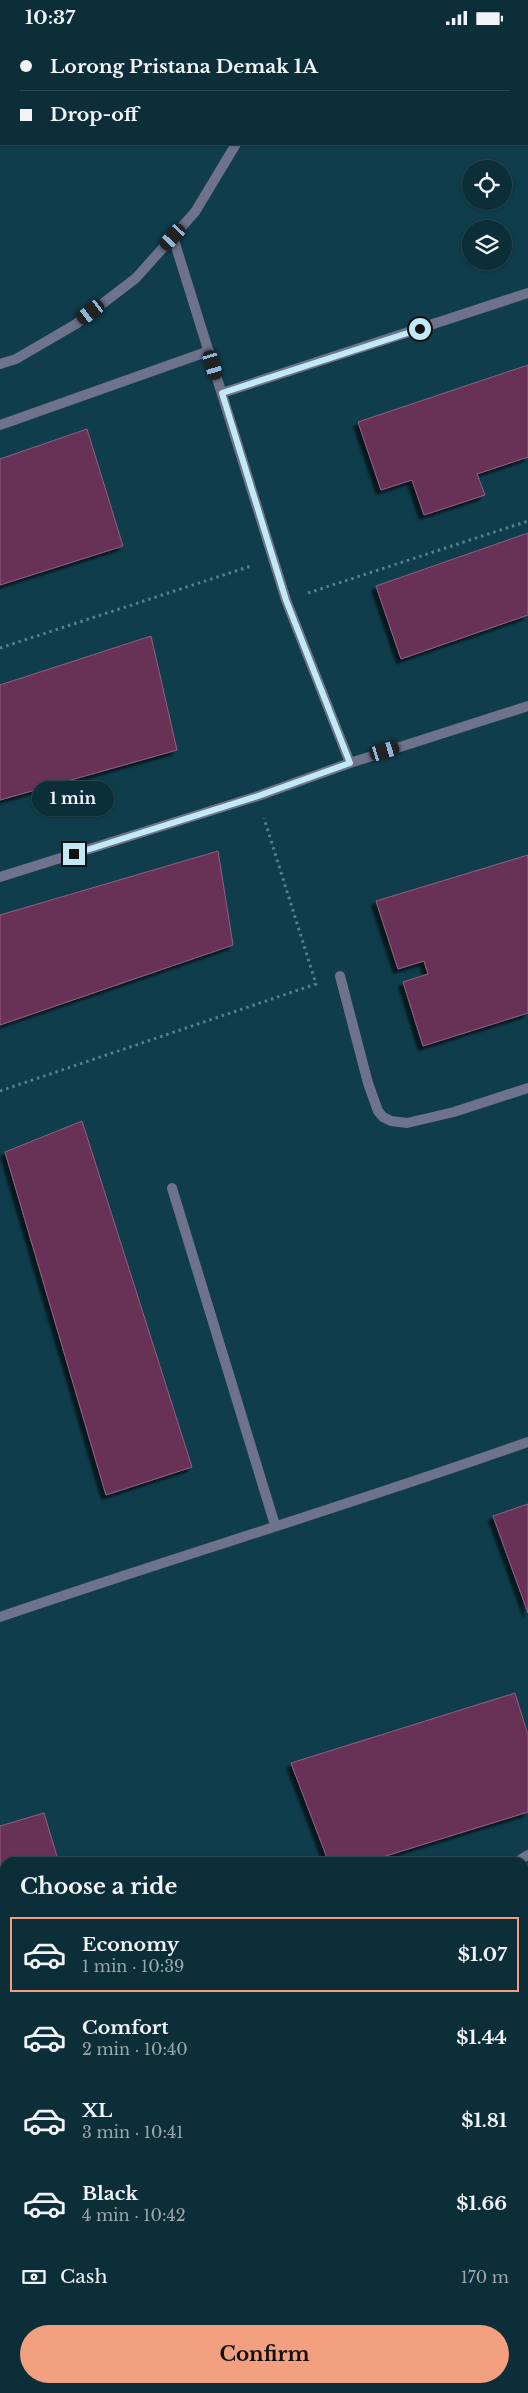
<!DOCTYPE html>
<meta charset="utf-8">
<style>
:root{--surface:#0b2e38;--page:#193a43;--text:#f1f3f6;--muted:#9aa8ae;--line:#2b4a53;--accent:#f3a081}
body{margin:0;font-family:"Libre Baskerville",serif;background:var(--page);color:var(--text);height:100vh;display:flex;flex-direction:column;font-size:19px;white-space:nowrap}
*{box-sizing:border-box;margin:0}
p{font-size:16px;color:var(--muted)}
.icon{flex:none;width:28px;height:28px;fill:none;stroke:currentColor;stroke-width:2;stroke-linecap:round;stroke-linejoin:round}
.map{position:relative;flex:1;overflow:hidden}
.sheet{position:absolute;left:0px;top:1822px;width:529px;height:536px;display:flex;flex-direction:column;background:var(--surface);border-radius:15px 15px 0 0;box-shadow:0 1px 4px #0004,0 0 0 1px var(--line)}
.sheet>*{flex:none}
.guide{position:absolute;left:0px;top:0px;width:529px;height:110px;box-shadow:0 1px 4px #0004,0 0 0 1px var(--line);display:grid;align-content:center;height:110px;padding:0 20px;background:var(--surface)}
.controls{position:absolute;left:462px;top:125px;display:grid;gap:10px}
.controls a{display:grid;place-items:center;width:50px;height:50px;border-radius:50%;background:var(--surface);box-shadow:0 1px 4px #0004,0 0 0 1px var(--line);font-size:25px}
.end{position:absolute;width:22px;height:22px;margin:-11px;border:6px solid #c1e9f6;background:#111;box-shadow:0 0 0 2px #111}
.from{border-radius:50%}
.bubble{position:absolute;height:35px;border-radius:18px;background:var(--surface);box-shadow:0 1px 4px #0004,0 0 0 1px var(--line);font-size:16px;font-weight:700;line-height:35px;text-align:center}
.car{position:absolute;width:15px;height:30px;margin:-15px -8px;border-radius:6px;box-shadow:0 0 4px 1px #0007;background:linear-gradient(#222 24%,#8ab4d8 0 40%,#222 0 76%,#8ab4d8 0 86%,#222 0)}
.guide b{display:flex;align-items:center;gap:18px;height:48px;font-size:19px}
.guide b+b{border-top:1px solid var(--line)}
.guide i{width:12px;height:12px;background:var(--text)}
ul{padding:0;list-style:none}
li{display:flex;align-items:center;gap:15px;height:75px;margin:0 10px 8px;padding:0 10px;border:2px solid transparent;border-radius:0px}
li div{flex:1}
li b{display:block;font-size:19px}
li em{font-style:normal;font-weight:700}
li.selected{border-color:var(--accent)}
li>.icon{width:45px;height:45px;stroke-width:1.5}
h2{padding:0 20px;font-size:22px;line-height:60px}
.pay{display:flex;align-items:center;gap:12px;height:55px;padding:0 20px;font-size:19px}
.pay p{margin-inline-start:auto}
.action{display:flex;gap:10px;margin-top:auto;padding:10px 20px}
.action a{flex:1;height:58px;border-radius:30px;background:var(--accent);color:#111;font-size:20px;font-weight:700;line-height:58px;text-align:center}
.status{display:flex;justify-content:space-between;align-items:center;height:35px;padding:0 25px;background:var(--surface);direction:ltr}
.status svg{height:14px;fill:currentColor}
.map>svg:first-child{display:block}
.building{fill:#673256;stroke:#965d82;filter:url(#shadow)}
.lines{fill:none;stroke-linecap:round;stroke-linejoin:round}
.path{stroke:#56818f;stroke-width:3;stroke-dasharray:2.5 4;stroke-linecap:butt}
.minor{stroke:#6f728c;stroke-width:10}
.tertiary{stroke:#6f728c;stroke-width:10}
.route{stroke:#c1e9f6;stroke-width:6}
</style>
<div class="status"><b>10:37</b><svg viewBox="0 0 49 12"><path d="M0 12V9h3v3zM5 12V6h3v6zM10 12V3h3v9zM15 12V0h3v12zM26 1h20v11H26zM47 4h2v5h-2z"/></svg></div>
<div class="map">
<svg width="528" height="2358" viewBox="0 0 528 2358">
<defs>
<filter id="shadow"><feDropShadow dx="-4.5" dy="4.5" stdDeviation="1" flood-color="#0009"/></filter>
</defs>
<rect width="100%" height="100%" fill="#0f3d4b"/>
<!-- building -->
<path class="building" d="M528,330v92l-51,17 8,21 -61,20 -12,-35 -31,10 -23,-68z
M87,394l36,117 -123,39v-126z
M528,498v82l-127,44 -25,-73z
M151,601l26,114 -177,50v-115z
M218,816l15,94 -233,80v-110z
M528,820v158l-105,33 -20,-64 25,-8 -4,-13 -26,8 -22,-68z
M82,1086l110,346 -86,28 -101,-343z
M528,1469v109l-35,-97z
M515,1658l13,42v77l-165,51h-34l-38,-100z
M44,1778l15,50h-54v84l-5,2v-123z
M528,1875v107l-4,-12v-94z
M5,1966v124l-5,1v-123z
M528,2115v187l-4,7v-187z
M5,2131v124l-5,1v-124z
M387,2354h111l-3,4h-110z"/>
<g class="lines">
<!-- path -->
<path class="path" d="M308,558l220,-72
M0,613l251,-82
M0,1056l316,-107 -52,-166
M0,2118l5,-2"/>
<!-- minor -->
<path class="minor" d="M173,202l113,363 64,163
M222,358l306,-100
M0,390l209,-74
M0,842l258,-81 92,-33 178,-57
M340,941l28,107 10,28 5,6 8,4 16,2 47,-11 74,-24
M172,1153l103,337
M0,1582c175,-60 353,-113 528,-175
M515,1828l13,-8
M0,1942l5,-1
M0,2285l5,-1
M331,2354l9,4"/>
<!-- tertiary -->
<path class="tertiary" d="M279,1l1,-1
M0,329l16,-5 60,-35 60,-46 59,-66 41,-68"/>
</g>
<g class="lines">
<!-- route -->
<path class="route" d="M74,819l184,-58 92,-33 -64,-163 -64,-207 198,-64"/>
</g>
</svg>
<div class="controls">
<a><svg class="icon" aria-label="locate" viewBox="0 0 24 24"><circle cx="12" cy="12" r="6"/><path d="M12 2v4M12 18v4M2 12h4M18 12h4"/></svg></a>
<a><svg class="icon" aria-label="layers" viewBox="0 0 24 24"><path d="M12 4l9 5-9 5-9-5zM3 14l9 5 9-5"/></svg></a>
</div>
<i class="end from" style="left:420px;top:294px"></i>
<i class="end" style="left:74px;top:819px"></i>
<div class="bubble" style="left:32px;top:746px;width:82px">1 min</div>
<i class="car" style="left:173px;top:202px;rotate:222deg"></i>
<i class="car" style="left:91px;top:277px;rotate:232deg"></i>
<i class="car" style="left:213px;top:330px;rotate:163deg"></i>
<i class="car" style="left:385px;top:716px;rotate:73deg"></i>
<div class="guide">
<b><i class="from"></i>Lorong Pristana Demak 1A</b>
<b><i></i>Drop-off</b>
</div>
<section class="sheet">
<h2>Choose a ride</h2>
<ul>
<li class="selected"><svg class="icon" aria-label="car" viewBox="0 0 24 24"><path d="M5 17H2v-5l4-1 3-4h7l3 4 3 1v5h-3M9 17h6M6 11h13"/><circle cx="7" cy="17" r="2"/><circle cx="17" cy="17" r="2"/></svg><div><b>Economy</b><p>1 min · 10:39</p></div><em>$1.07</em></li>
<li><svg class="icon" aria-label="car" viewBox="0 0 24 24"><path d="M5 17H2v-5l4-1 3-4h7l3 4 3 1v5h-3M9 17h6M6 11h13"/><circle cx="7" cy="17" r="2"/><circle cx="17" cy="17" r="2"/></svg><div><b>Comfort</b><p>2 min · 10:40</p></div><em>$1.44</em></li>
<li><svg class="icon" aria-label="car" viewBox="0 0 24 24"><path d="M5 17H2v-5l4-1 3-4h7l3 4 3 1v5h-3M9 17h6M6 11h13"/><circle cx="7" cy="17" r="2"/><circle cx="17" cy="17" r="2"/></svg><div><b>XL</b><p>3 min · 10:41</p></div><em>$1.81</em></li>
<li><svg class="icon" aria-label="car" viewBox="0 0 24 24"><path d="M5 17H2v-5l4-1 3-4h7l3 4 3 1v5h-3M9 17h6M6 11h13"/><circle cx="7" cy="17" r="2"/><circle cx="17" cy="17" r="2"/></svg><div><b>Black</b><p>4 min · 10:42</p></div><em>$1.66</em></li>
</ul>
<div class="pay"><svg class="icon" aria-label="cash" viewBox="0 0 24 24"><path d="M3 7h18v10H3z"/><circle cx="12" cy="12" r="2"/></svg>Cash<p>170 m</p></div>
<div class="action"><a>Confirm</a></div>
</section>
</div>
